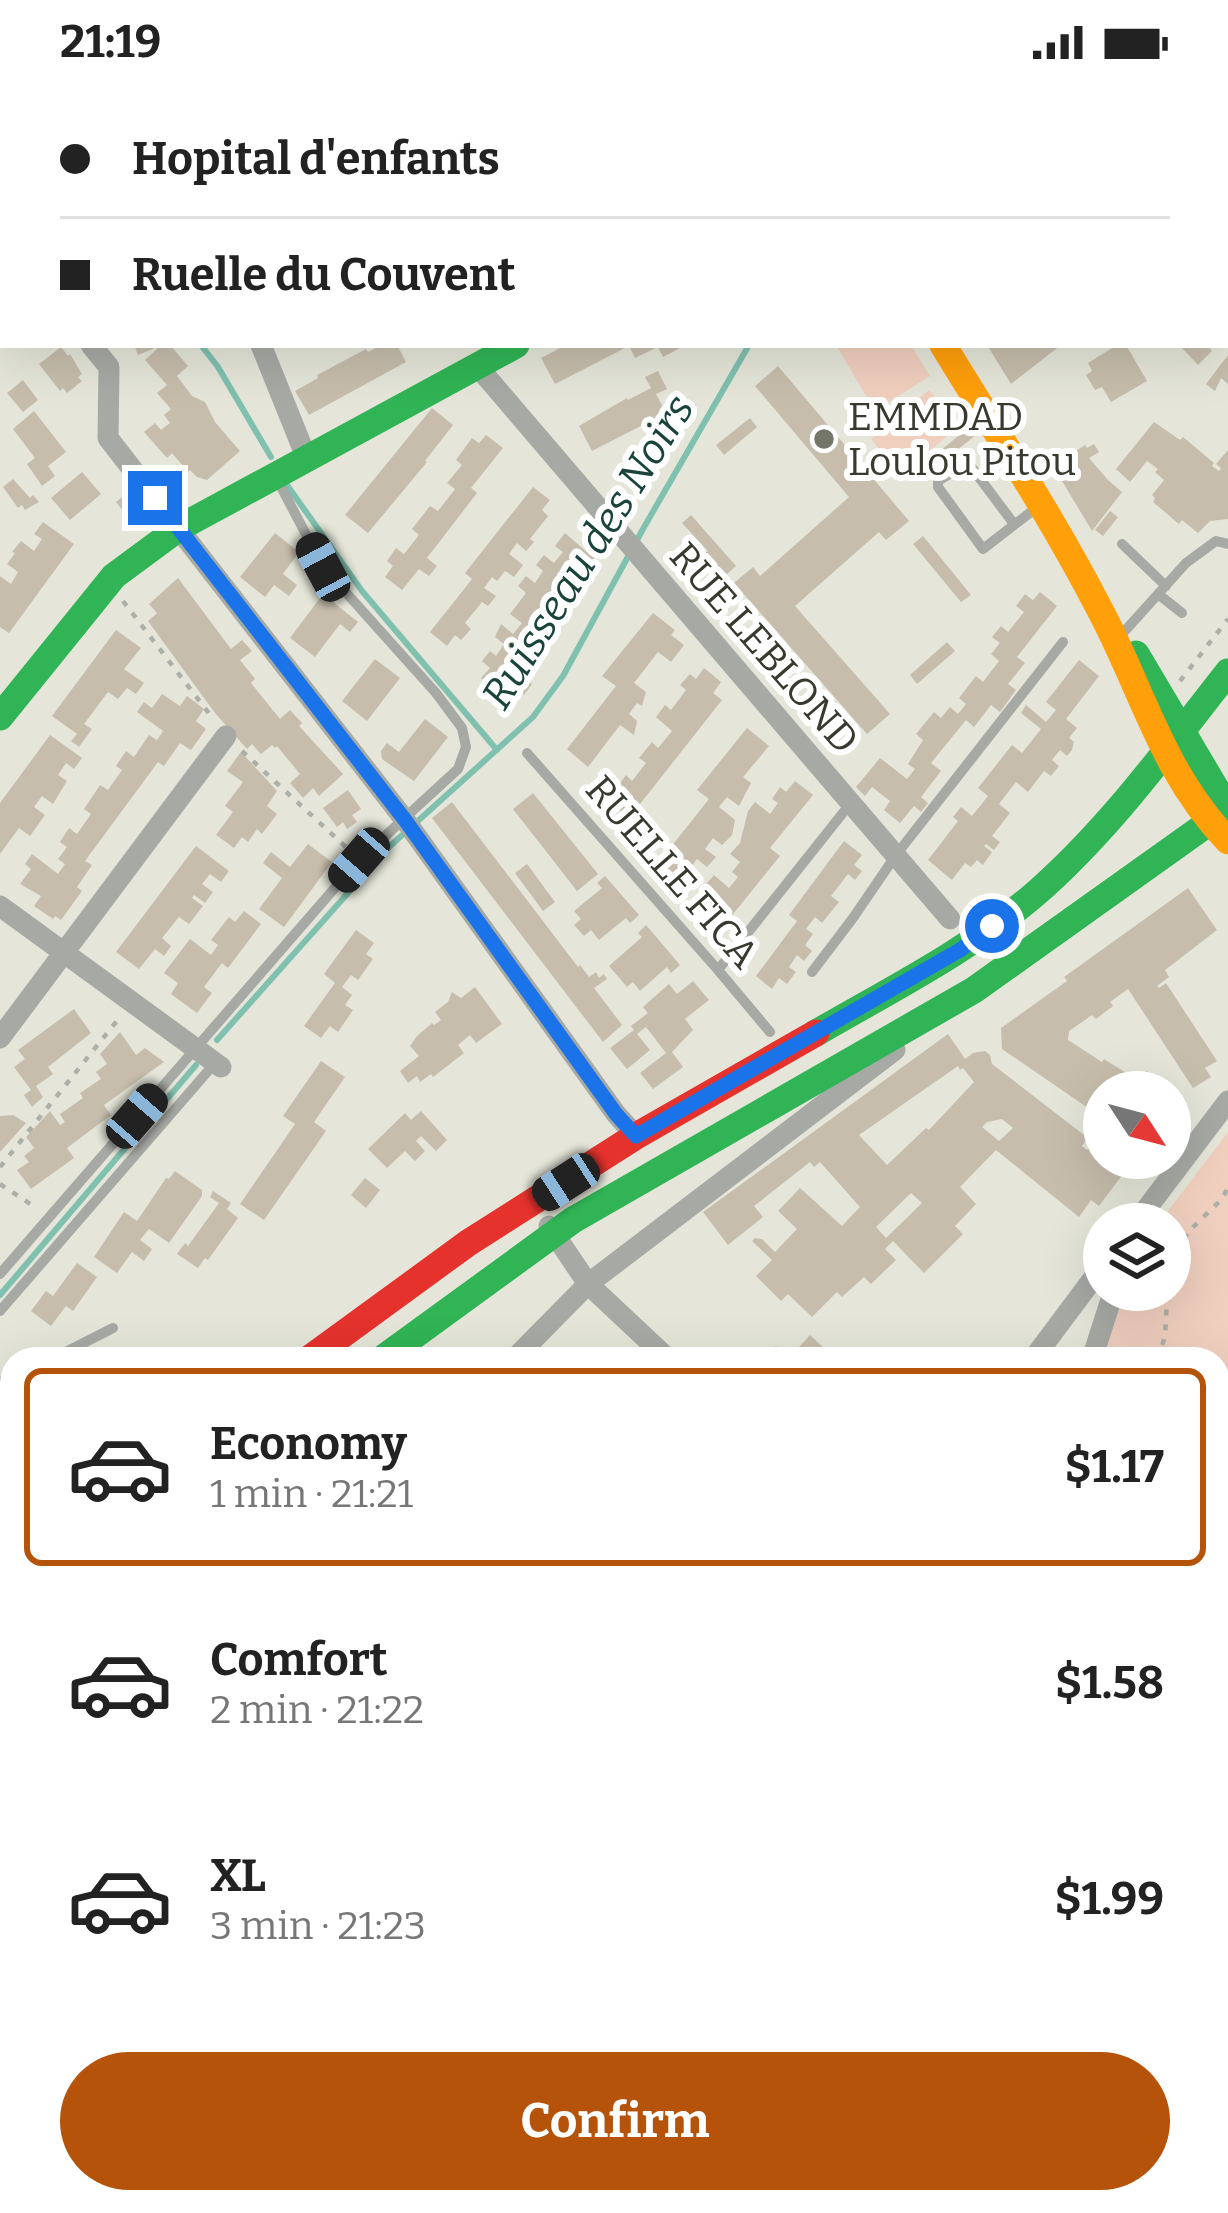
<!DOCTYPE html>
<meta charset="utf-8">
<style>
:root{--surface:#fff;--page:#f6f6f6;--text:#222;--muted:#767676;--line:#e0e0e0;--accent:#b45309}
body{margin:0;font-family:Bitter,serif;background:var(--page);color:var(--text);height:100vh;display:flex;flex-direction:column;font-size:45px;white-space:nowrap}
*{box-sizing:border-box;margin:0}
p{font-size:39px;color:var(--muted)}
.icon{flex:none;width:66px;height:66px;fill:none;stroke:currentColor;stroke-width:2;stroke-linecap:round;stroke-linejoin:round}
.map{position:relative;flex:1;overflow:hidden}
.drawer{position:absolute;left:0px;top:1263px;width:1230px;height:867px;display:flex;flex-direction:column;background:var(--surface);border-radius:36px 36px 0 0;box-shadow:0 12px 48px #0002}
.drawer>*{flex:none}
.hud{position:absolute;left:0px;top:0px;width:1230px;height:264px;box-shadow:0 12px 48px #0002;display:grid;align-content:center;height:264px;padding:0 60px;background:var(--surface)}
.needle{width:78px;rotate:126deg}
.buttons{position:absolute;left:1083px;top:987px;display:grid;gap:24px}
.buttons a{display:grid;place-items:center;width:108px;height:108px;border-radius:50%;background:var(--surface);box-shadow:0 12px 48px #0002;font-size:60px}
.end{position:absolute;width:54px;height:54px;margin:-27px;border:15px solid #1a73e8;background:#fff;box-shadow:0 0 0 6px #fff}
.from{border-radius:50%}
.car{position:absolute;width:36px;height:72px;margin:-36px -18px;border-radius:15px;box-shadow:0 0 9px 3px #0007;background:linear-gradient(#222 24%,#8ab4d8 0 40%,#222 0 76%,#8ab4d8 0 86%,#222 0)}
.hud b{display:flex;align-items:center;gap:42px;height:114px;font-size:45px}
.hud b+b{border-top:3px solid var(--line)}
.hud i{width:30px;height:30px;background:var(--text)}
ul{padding:21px 0 0;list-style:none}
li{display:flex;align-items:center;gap:36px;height:198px;margin:0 24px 18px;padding:0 36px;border:6px solid transparent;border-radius:18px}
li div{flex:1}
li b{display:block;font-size:45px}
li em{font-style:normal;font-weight:700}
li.selected{border-color:var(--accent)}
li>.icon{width:108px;height:108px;stroke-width:1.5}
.cta{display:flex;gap:24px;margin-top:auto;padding:24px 60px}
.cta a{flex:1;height:138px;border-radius:72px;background:var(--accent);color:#fff;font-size:48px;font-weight:700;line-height:138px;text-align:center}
.status{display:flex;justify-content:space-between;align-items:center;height:84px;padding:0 60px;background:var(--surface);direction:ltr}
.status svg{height:33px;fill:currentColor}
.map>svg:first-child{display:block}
.green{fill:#f0cfbe}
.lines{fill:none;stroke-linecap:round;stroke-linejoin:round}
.stream{stroke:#80c0af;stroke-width:6}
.building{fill:#c6bdac;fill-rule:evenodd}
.path{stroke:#adafa9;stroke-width:4.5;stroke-dasharray:6 9;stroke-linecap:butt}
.lane{stroke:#a7a9a5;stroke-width:10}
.street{stroke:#a7a9a5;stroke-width:21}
.fast{stroke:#30b455;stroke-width:27}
.slow{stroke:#ff9f0a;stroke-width:27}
.jam{stroke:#e5322d;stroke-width:27}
.route{stroke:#1a73e8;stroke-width:15}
.poi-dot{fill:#75766a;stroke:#fff;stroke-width:4.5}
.labels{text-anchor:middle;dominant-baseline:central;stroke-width:12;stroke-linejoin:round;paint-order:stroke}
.poi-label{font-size:39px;fill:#38392f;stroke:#fff;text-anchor:start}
.street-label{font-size:39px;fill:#38392f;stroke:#fff}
.water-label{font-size:42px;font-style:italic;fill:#1a443b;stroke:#fff}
</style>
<div class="status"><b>21:19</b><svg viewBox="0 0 49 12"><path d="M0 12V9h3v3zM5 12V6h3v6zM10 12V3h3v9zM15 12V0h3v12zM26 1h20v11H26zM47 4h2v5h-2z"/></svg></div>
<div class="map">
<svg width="1228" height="2129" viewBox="0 0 1228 2129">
<rect width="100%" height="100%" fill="#e5e6d9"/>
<!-- green -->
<path class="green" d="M836,261h75l19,31 -55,35z
M929,306l30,36 -58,49 -30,-36z
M1228,1048v951l-10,-3v-721h-115l22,-69h45v-66h-12z"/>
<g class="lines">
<!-- stream -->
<path class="stream" d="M40,0l1,3
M201,261l17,22 53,90
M287,401l75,106 135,159
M217,956l172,-193 144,-130 30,-41 80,-147 106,-184
M0,1211l196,-230"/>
</g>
<!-- building -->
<path class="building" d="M134,261h36l18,21 -11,10 15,20 13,6 10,20 25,29 -33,29 -10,-3 -7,-7 -2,2 -16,-19 -5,5 -23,-26 11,-9 6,7 9,-7 -6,-8 7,-6 -14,-16 10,-8 -22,-25 15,-14 -22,9z
M381,261h16l9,17 -97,53 -14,-24 23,-13 -1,-3 49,-26 2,3z
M566,261h120l-23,12 -5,-10 -23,11 -6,-12 -74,38 -14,-26z
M987,261h74l-50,39z
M1117,261h9l21,36 -36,21 -9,-15 -7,3 -9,-15 6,-4 -4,-8z
M1185,261h22l5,6 -14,14 -16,-17z
M61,263l7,9 2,-2 12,20 -4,3 4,4 -15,12 -4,-5 -3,3 -21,-27z
M1228,271v29l-7,-6 -6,13 -9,-7z
M778,282l131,155 -23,19 -7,-8 -84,74 95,108 -23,20 -133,-151 19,-16 7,9 89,-79 -94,-111z
M658,287l9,18 -11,5 10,19 -74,38 -13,-25 48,-28 1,2 23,-12 -6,-11z
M23,296l15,20 -15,12 -16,-19z
M432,324l21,17 -28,36 2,1 -59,71 -23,-18z
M34,327l32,41 -18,14 7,10 -13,10 -15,-22 8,-6 -22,-29z
M750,334l7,9 -33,28 -8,-10z
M1154,338l26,18 3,-3 31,26 -2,3 7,5 2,-3 -5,-4 12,-14v69l-18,2 -12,12 -16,-13 -3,4 -26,-22 2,-4 -3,-3 12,-15 -9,-8 3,-3 -11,-8 -17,21 -14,-13z
M970,342l7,8 -42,34 -7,-7z
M486,351l17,13 -32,40 6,5 -50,65 10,8 -8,10 -10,-7 -17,21 -17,-13 8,-11 -6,-5 9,-13 8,6 15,-19 -7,-6 18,-23 8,5 17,-22 -8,-6 15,-18 -6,-5 16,-22 7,5z
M1094,360l5,8 -10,6 19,22 14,12 -30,39 -33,-55 7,-4 -6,-11 25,-16 2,3z
M82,388l19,22 -31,26 -19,-22z
M13,395l17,19 3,-3 6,7 -14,8 -3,-5 -4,3 -15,-21z
M533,403l17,13 -8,10 6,6 -18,23 4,3 -8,9 -9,-8 -8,11 14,11 -9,12 -9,-6 -8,10 -5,-4 -8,11 12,8 -8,10 -6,-4 -17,21 6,6 -10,11 -6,-5 -8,11 -17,-14 42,-53 -7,-6z
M131,406l8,10 -15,12 -8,-10z
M1110,427l8,6 -15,19 -8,-6z
M691,431l45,51 -17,15 -19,-23 8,-7 -26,-28z
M43,438l31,22 -65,89 -9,-6v-51l11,8 7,-12 -11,-8 8,-11 -3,-1 9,-11 13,10 8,-12 -8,-5z
M275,449l24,19 -16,22 14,11 -8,11 -15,-11 -9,12 -25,-20z
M565,449l30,26 -50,65 9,7 -34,44 12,9 -8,11 -12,-10 -8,11 -23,-18 9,-10 -8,-7 8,-10 6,5 8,-12 -9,-7 6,-13 12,10 9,-11 -12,-9 16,-21 -8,-7 8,-10 9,7 8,-12 -7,-6 8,-10 10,8 9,-11 -8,-6z
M923,452l48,59 -10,7 -48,-58z
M178,494l53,71 11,-9 10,11 -12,9 15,19 -4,4 29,36 10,-9 12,13 -3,3 44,48 -24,22 -6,-8 -10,10 -13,-15 10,-9 -23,-28 -2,2 -3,-3 -11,9 -9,-10 -5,5 -32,-36 -67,-92 9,-8 -8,-9z
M1040,508l17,14 -40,51 8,6 -17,21 8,6 -16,22 -9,-7 -17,22 -8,-7 -35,43 10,8 -20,26 7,6 -7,9 -7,-6 -14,17 -16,-13 6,-9 -18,-14 -7,9 -9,-9 24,-29 27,21 8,-10 -7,-5 15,-24 -7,-6 18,-22 7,6 9,-11 8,7 8,-10 -7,-6 17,-22 7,6 16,-21 -8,-7 9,-11 -8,-6 9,-11 7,6 16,-20 -8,-6 9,-12 8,6z
M323,510l35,28 -8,10 -10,-8 -25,33 -25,-19z
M653,529l22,17 -4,5 13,10 -13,17 -13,-10 -24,31 12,9 -4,14 -5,-3 -8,11 8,7 -3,14 -14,-10 -32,42 -21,-18 49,-63 -14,-10z
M116,546l25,18 -17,21 20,14 -8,11 -9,-6 -9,11 -10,-7 -24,32 8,5 -13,18 -8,-6 6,-7 -25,-18z
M947,558l8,9 -38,33 -7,-9z
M375,575l25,19 -33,43 -25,-20z
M1079,576l20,16 -33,43 11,9 -8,10 5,4 -2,8 -5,6 -7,-6 -8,10 7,6 -8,10 -7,-5 -16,21 -12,-10 -17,22 11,9 -18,23 8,6 -6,8 -8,-6 -2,2 8,6 -9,13 -6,-5 -6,7 -6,-4 -13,17 -24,-20 30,-39 -5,-4 8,-10 11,9 16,-20 -10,-8 34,-43 10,8 19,-24 -20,-16 5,-8 20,17 10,-12 -10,-8z
M704,584l17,14 -8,11 9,7 -93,118 -16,-13 9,-10 -7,-5 11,-15 6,6 14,-18 -7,-5 13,-16 6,6 14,-17 -16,-14 9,-12 6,5 15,-20 -6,-5 10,-11 6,5z
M162,610l18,12 7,-10 17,13 -8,12 10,8 -15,21 -11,-7 -16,23 -6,-4 -73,99 7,4 -15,22 5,4 -21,29 -6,-4 -2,3 -19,-13 7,-10 -21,-12 11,-15 -6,-5 7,-10 26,20 7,-10 -7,-5 9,-12 -7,-5 9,-14 8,6 14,-20 -7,-5 16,-24 8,5 14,-20 -6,-4 10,-15 8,6 15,-22 8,5 6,-9 -26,-19 7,-10 8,6z
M425,635l23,18 -34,44 -32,-22 -1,-8 6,-8 12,9z
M747,644l22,18 -26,31 8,6 -12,23 -12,-9 -8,10 16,13 -3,15 -10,10 -9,-7 -8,11 11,8 -9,10 -10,-8 -16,21 -22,-18 50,-63 -12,-9z
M50,651l32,23 -8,11 -8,-6 -8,12 9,6 -14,23 -11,-8 -8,11 11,8 -15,21 -11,-8 -19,26v-51z
M241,668l36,39 -10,15 10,8 -15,20 -5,-5 -9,13 -6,-5 -8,11 -18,-13 17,-23 -8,-6 18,-24 -16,-11z
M795,697l18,14 -43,53 10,8 -59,73 -15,-12 7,-9 -6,-5 9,-11 -10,-8 8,-9 15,13 9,-11 -6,-5 8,-10 -10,-8 10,-11 8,-32 7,-9 15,12 8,-11 -6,-4 8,-12 6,5z
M348,706l13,19 -9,6 5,7 -10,7 -4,-7 -6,5 -14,-19z
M533,709l65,81 -21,17 -64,-82z
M452,718l126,165 2,-2 9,12 7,-5 3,6 5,-4 3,5 -13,9 28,37 -19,17 -171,-224z
M844,757l18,14 -8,10 8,6 -7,9 -7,-6 -17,22 8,6 -17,21 -7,-6 -9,12 7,5 -8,11 7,6 -8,10 -7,-6 -8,12 7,5 -9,12 -8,-6 -7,11 -16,-13 41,-55 -8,-6z
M308,760l24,18 -48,65 -25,-18 23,-31 -19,-15 8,-11 19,15z
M196,762l33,25 -8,11 -11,-8 -8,10 11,8 -8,11 -11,-8 -2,3 11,8 -14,18 -10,-7 -17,21 9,8 -7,10 -9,-7 -16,20 -23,-17z
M527,780l28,38 -12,9 -28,-38z
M605,792l34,39 -9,8 -4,-5 -27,22 -8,-10 -7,6 -10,-11 7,-6 -7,-8 28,-23 -5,-5z
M1188,804l29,42 -52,40 4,7 -12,9 2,2 7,-5 51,78 -12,7 6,9 -18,11 -65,-99 -18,13 3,4 -17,13 -4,-4 -23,16 -1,9 34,22 2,-3 35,22 7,-10 35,23 -11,16v-18h-66v27l-102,-70 -1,-21 66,-47 -3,-4z
M244,827l17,13 -33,44 -6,-5 -18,24 8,6 -15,20 -26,-19 7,-11 -14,-10 26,-34 21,16 7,-10 -7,-5 18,-23 6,5z
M646,841l34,40 -9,8 -4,-6 -27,24 -7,-9 -6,5 -18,-21 33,-29 -4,-4z
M356,846l18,13 -8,11 7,5 -15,21 -7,-5 -9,12 10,8 -7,10 8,5 -15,22 -8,-6 -9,12 -17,-12 31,-43 -11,-9z
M693,897l16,19 -24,19 8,11 -21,22 11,15 -30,22 -13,-16 26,-20 -20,-26 -9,7 13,16 -23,19 -17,-21 24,-18 -3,-4 17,-13 -5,-6 26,-23 8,10z
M475,903l27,37 -26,19 -6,-8 -12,10 6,8 -31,24 -2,-3 -11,8 -3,-6 -9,7 -8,-12 19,-15 -9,-10 7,-10 15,-13 2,2 7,-5 -6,-8 13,-10 4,-10 9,6z
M74,925l17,24 -43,34 5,7 -17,12 7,11 -11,10 -8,-12 7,-5 -17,-23 11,-8 -7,-9z
M120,948l16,23 9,-7 19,14 -60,43 7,10 -44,33 7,10 -43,31 -14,-19 12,-8 -5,-6 10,-8 -8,-11 24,-26 10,14 5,-3 -5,-8 23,-16 -3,-5 21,-14 -5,-7 11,-8 -7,-10z
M948,950l17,25 8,-6 12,-2 5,4 2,9 96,74 -6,8 5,4 17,-23v31h31l-36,48 -8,-6 -12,17 -83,-67 -36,37 16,17 -21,22 8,8 -39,39 -31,-32 -8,8 11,11 -25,24 -7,-7 -22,20 -5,-5 -25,25 -24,-23 -7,7 -25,-25 16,-16 -20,-19 3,-3 7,1 13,13 22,-23 -19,-18 22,-23 42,38 18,-19 -40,-45 -6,5 -4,-5 -56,44 9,11 -35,28 -25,-33zM958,982l2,4 3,-2 11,14 -45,48 -3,-2 -39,37 -28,-30zM1002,1035l11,9 -14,13 -17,-14 5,-5zM911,1109l11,10 -36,35 -10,-11z
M321,977l24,16 -31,45 12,9 -62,89 -24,-16 55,-80 -12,-8z
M421,1027l26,29 -11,11 -15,-15 -5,5 9,10 -10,10 -10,-10 -18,17 -19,-19 37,-36 6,7z
M13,1031l13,8 -26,29v-36z
M175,1087l27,19v6l-33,47 -20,-14 -9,11 12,9 -8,12 -12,-9 -15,21 -23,-16 30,-45 13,9 29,-43 3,1z
M365,1094l15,12 -14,18 -15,-13z
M213,1107l18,12 -4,6 11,9 -30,42 -3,-2 -7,10 -21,-14 8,-11 3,3 31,-43 -9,-6z
M77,1179l20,14 -24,34 -7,-5 -15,20 -20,-15 15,-20 7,5z
M810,1251l26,24h-72l12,-13 13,12z
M0,1328l12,10v52l-8,11 -4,-4z
M12,1600v37l-12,9v-37z
M12,1728v44l-12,-12v-20z
M1219,1877l9,3v43l-10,-4z
M8,1911l4,5v54l-7,-7 -5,4v-48z
M1218,2085l10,3v41l-35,-10 25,-1z
M36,2118h28l-12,11h-12l-7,-8z
M313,2118h10l13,11h-32z
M349,2118h45l-15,11h-18z
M782,2118h11l12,8 -2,3h-29z
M1001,2118h31v4l-5,7h-34z
M1109,2118h65l-6,7 5,4h-73z"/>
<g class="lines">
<!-- path -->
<path class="path" d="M123,517l91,119
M1180,597l48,-62
M242,667l106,98
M0,1083l120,-150
M0,1100l35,23
M1170,1198l17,-49 34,-33 7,-12
M1157,1275c13,-27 6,-41 12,-69
M1218,1445l10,-2
M0,1462l12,-8
M1218,1752l10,3
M1218,1805l10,3
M1218,1936l10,3"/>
<!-- lane -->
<path class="lane" d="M430,0l1,3
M1014,440l-42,-56 -6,-4 -28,17v6l45,62 53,-41
M1122,460l44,42
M1158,510l24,19
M1123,549l63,-70 30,-22 12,3
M527,669l191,217 52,62
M718,886l132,-166
M812,888l41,-54 43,-63 167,-213
M0,1190l359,-414 99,-91 8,-22 -4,-19 -26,-35 -113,-126 -46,-88
M0,1227l215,-248
M52,1275l61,-31
M0,1297l12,-1
M162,2118l12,11
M252,2129l10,-11"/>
<!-- street -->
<path class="street" d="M614,3l5,-3
M1225,3l3,-2
M0,22l3,3
M1227,96l1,1
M0,210l3,-12
M91,261l18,22 -1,71 297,382 211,294 20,22
M261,261l46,114
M478,283l472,552
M0,822l221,161
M0,954l226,-302
M1135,1140l93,-123
M549,1142l39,58 80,75
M514,1275l74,-75 307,-234
M1033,1275l71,-95
M1092,1275l22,-69
M739,2129l8,-11
M907,2129l9,-11
M1064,2129l8,-11"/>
<!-- fast -->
<path class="fast" d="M776,0l2,3
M249,3l6,-3
M0,132l3,-2
M1136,570l92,155
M0,633l114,-141 65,-48 337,-183
M816,949c74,-43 152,-82 218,-138 74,-64 134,-147 194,-223
M382,1275l191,-139 401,-230 254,-181
M0,1508l12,-9
M0,1524l12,15
M0,1560l12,-7
M1218,2048l10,3
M460,2118l7,11"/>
<!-- slow -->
<path class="slow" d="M943,261c53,87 109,172 156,263 44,82 62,163 129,233
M0,2042l12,-11"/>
<!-- jam -->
<path class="jam" d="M309,1275l159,-116 168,-107 180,-103"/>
</g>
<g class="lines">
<!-- route -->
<path class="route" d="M155,414l250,322 211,294 20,22 324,-186 32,-24"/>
</g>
<!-- markers -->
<circle class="poi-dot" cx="824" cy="355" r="12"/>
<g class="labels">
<!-- poi labels -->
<g class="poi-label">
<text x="848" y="333">EMMDAD<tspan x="848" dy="45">Loulou Pitou</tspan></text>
</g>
<!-- street labels -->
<g class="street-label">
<text transform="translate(764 564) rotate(49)">RUE LEBLOND</text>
<text transform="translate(672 788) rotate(49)">RUELLE FICA</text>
</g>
<!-- water labels -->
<g class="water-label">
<text transform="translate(588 468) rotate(-58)">Ruisseau des Noirs</text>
</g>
</g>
</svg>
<div class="buttons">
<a><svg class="needle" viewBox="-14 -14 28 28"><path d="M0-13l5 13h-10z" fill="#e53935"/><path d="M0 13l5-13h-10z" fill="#767676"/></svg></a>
<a><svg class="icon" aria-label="layers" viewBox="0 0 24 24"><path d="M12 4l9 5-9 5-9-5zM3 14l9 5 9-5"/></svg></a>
</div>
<i class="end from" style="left:992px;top:842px"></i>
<i class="end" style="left:155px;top:414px"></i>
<i class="car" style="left:323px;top:483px;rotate:332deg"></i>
<i class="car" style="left:359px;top:776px;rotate:221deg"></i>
<i class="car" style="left:137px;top:1032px;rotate:41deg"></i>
<i class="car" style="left:566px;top:1098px;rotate:237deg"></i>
<div class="hud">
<b><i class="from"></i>Hopital d'enfants</b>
<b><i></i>Ruelle du Couvent</b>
</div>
<section class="drawer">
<ul>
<li class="selected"><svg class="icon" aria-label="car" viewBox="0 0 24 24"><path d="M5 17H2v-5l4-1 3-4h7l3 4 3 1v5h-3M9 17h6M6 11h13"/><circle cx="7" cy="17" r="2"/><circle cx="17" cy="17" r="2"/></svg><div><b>Economy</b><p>1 min · 21:21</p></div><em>$1.17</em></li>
<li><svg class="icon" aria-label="car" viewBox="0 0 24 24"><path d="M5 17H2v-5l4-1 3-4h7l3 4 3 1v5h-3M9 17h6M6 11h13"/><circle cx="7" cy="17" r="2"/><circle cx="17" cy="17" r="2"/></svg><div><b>Comfort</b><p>2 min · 21:22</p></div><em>$1.58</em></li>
<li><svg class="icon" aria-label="car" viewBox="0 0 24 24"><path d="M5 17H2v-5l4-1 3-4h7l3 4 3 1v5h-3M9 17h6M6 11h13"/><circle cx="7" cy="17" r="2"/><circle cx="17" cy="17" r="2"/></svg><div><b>XL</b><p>3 min · 21:23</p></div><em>$1.99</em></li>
</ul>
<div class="cta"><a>Confirm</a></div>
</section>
</div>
